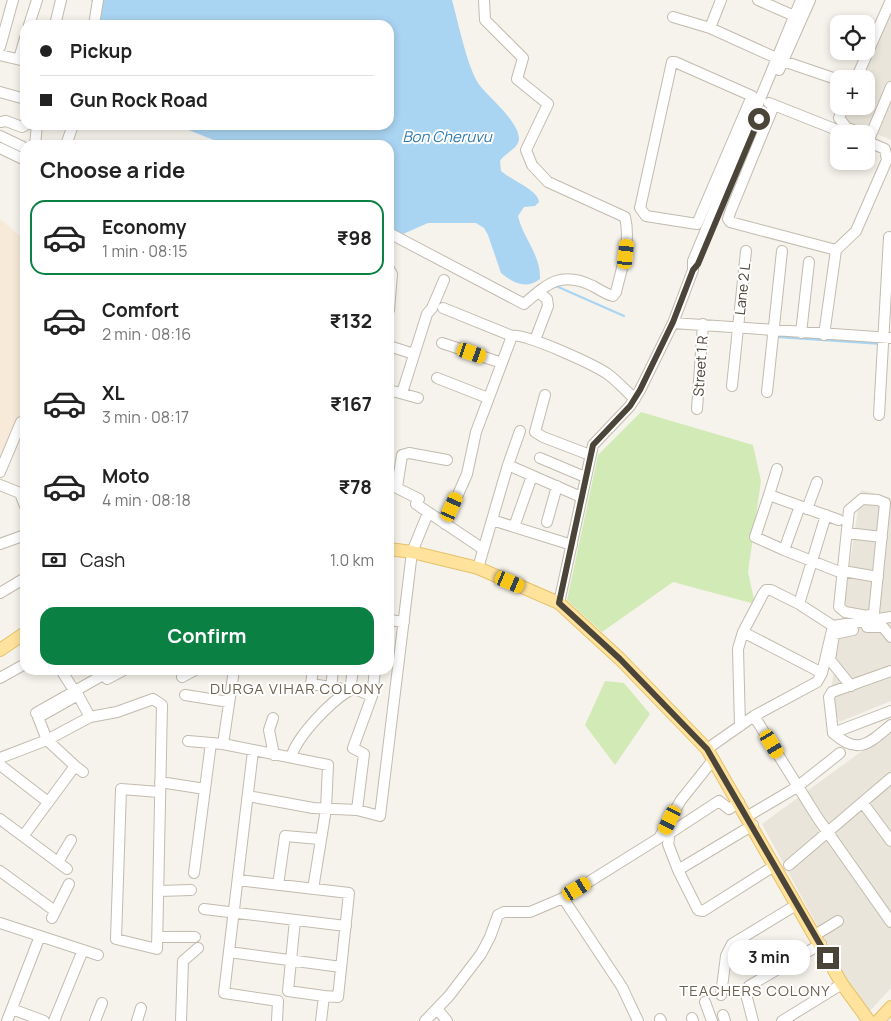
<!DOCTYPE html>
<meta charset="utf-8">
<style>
:root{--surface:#fff;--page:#f2f2f2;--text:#222;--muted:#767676;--line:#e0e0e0;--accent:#0b8043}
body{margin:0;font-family:Manrope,sans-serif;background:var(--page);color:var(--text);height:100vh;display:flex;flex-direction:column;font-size:19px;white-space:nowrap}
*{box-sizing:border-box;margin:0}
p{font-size:16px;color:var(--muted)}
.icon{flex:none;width:28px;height:28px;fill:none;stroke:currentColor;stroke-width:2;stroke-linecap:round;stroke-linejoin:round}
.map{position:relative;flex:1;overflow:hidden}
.side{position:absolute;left:20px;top:140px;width:374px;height:535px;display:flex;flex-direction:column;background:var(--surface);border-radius:15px;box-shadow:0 2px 8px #0003}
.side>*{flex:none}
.top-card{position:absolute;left:20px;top:20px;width:374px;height:110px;border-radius:15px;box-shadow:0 2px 8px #0003;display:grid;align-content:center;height:110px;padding:0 20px;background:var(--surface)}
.fabs{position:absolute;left:830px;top:15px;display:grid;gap:10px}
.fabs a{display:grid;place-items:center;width:45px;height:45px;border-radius:10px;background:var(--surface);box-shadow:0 2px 8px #0003;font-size:25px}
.end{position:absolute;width:22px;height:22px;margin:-11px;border:6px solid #4b4439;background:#fff;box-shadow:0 0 0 2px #fff}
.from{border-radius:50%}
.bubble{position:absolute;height:35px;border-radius:15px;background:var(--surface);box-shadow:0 2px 8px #0003;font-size:16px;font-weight:700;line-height:35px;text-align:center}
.car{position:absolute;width:15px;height:30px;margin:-15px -8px;border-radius:6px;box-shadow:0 0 4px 1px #0007;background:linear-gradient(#f5c518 24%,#345 0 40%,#f5c518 0 76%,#345 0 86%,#f5c518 0)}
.top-card b{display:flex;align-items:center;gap:18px;height:48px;font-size:19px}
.top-card b+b{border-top:1px solid var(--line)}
.top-card i{width:12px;height:12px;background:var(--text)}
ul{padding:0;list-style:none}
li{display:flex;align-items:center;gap:15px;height:75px;margin:0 10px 8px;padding:0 10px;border:2px solid transparent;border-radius:15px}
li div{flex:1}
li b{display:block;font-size:19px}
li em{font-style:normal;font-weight:700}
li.selected{border-color:var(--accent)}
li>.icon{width:45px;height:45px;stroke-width:1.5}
h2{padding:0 20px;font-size:22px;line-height:60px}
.pay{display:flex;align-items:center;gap:12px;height:55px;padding:0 20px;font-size:19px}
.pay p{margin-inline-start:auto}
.action{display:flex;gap:10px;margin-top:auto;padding:10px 20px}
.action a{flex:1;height:58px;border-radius:15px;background:var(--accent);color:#fff;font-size:20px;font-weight:700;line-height:58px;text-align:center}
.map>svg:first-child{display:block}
.residential{fill:#eae5da}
.commercial{fill:#f7ead8}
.green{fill:#d2eab5}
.water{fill:#a9d4f2}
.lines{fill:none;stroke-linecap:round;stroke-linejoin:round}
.stream{stroke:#a9d4f2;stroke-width:2}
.minor-casing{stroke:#c2bbae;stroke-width:12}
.major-casing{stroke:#e6c16a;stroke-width:14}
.minor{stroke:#fff;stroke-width:10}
.major{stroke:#ffe39c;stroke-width:12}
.route{stroke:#4b4439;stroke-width:6}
.labels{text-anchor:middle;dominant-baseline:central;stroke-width:4;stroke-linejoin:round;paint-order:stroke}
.street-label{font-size:14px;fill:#4b4439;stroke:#fff}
.water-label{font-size:15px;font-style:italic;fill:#2e7ab2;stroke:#fff}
.neighbourhood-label{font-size:15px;letter-spacing:1px;fill:#6e6250;stroke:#fff}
</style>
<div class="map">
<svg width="891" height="1021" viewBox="0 0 891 1021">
<rect width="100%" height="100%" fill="#f6f3ec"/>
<!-- residential -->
<path class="residential" d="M891,10v130l-49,-21 6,-13h18v-27h-6z
M861,490l30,8v173l-60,20z
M891,674v27l-52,21 -9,-27z
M891,730v258l-25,27 -104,-191z"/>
<!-- commercial -->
<path class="commercial" d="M0,219l25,21v180l-8,-3 -17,39z"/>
<!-- green -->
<path class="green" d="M641,412l112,33 8,36 -13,91 7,32 -82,-22 -71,50 -35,-32 31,-145z
M605,681l19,2 26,31 -35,51 -30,-40z"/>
<!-- water -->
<path class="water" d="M91,0h361c6,21 16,72 29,87 10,12 38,35 38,52 -1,10 -14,14 -19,22l1,10c10,9 37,19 38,31l-4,4 -11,1 -6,9c5,22 23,39 22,63 -14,11 -27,4 -39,-6l-13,-38 -4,-7 -8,-5h-48l-25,11 -14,-2v-87h-163l-50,-20h213v-100h-289l-3,-18z
M776,335l105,7v3l-105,-7z"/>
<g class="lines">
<!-- stream -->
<path class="stream" d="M556,286l68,30"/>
<!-- minor casing -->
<g class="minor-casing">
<path id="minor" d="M758,0l41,18
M673,17l37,11 73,33 56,19
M29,25l8,-25
M55,25l6,-25
M94,25l4,-25
M710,28l11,-28
M0,47l13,-47
M0,55l25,6
M19,59l6,-21
M672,62h3l77,34 -55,128 -51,-8 -6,-8z
M779,70l31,-70
M856,79l35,-79
M0,92l25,7
M769,103l78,31
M774,105l-43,105 -3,9 2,3 106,28 20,-19 31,-71 -2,-11 -19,-8
M844,106l-5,12 7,9 16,7
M0,122l6,-1 16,6 4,-2
M0,136l23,11
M870,137l21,-50
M35,145l2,-20
M66,145l7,-20
M0,148l25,12
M389,233l135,71c23,-20 37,-34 69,-18 7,4 13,8 20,10l3,-4c6,-25 15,-50 9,-75l-77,-35 -16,-17 -6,-15 22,-46 -31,-25 6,-21 -38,-38 -1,-20
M389,269l3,5 -3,36
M443,308l69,28c12,-4 85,30 97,39 9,7 17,16 26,24
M673,323l218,15
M801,333l8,-71
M824,335l12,-85
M535,340l13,-34 -1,-7 -9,-7
M442,343l60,20
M389,346l25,8
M437,378l51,20
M732,386l14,-135
M389,390l29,8
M767,392l15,-141
M402,393l25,-79 5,-6 12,-28
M545,395l-10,37 8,5 47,18
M697,409l6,-85
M879,415l10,-178
M540,458l45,19
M508,465l12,-34
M777,469l-8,26 70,25
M0,472l21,-50 4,-1
M389,484l30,15 -3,5 67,45
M0,485l20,8 5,13
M397,487l5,-32 7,-2 38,7
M769,495l-14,42 29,13
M800,506l-16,44 53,21
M807,509l10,-27
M492,520l80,25
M547,522l10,-36
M445,524l22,-50 9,-42 36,-96
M514,527l18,-51
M847,533l35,4
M0,544l25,-9
M478,568l30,-103 73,32
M843,571l35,6
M0,593l25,-15
M559,603l34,-158 37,-39 10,-16 33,-67 20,-53v-9l108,-261
M799,604l27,-89
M389,620l15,2
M873,621l1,-8 11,-110 -7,-3 -16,-1 -13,11 -10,97 6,5 22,4 7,-3
M867,627h16l8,10
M743,632l79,41
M61,670l16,25
M313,670l-2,14 39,6 3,-20
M891,671l-59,21 -3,5 4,36c26,23 36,10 58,-8
M182,677l13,-7
M0,678l25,-14
M107,679l17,-9
M851,686l-21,-26 4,-26 19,-4
M350,687l22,9
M331,688l2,-18
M185,695l44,7
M754,716l63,101 74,105
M90,717l-12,-22 -39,22 -3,-4 76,-43
M273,718l-4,12 5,25
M740,726l-2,-77 5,-17 20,-38 3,-4h5l28,14 34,22
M833,733l58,-22
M188,741l35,3 105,21 -2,44 -13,80
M223,744l11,-74
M707,749l47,-33 63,-34 5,-9 11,-47 58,-9
M253,751l-29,242 54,8 -1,20
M291,757c7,-22 39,-55 59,-67
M0,758l47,-18 43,-23 27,-5 36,-13 9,6 -5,244 -41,-10 5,-150 38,3
M0,765l48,37
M75,766l8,6
M160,782l45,7
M248,796l65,12 44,2 7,-56 -11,-6 19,-52 3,-26
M863,803l28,38
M357,810l23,6 32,-264 16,-39
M748,816l49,-29 43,-34
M0,819l67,50
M753,825l-75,45 20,40 5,1 71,-45
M24,835l51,-69 -28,-26 -9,-23
M58,862l13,-22
M789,865l102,-87
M678,870l-10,-26 2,-11 49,-32 10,8 10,-7
M0,871l55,40
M194,873l17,-130
M238,880l111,13 -11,104 -14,-1 -3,25
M278,885l7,-49 35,3
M159,891l32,-1
M563,898l96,-60 22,-38 32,-40
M204,909l142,17
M52,918l17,-34
M295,920l-7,71 36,5
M0,923l98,32
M815,935l23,-14
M158,937h37
M229,952l112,15
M721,995l5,-39 6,-12 64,-39
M705,1002l7,19
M12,1009l32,12
M438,1010l9,11
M723,1015l2,6
M692,1018l1,3
M660,1019l1,2
M7,1021l33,-85
M54,1021l29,-71
M95,1021l7,-18
M137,1021l4,-13
M181,1021l2,-60 15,-13
M425,1021l24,-25 32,-42 9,-17 8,-22 6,-3h26l33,-14 59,89 16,34
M753,1021l-7,-27 3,-8 72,-42
M782,1021l60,-37"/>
</g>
<!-- major casing -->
<g class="major-casing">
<path id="major" d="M389,549l23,3 66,16 81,35 61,56 87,90 135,235 27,37
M0,650l25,-17
M878,1021l13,-14"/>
</g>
<!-- minor -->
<use href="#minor" class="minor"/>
<!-- major -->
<use href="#major" class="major"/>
</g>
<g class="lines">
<!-- route -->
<path class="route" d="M759,119l-61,145 -5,6 -20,52 -33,68 -10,16 -37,39 -34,158 61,56 87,90 121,209"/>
</g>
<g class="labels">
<!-- street labels -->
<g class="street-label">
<text transform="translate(742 289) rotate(-84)">Lane 2 L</text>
<text transform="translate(700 366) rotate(-86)">Street 1 R</text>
</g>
<!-- water labels -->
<g class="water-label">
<text x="447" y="136">Bon Cheruvu</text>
</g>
<!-- neighbourhood labels -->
<g class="neighbourhood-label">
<text x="297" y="688">DURGA VIHAR COLONY</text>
<text x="755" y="990">TEACHERS COLONY</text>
</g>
</g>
</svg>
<div class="fabs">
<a><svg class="icon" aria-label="locate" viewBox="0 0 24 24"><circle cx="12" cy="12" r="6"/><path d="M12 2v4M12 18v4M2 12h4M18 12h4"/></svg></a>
<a>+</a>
<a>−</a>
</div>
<i class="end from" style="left:759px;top:119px"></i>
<i class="end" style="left:828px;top:958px"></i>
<div class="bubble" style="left:728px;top:940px;width:82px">3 min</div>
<i class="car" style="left:626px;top:254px;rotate:6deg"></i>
<i class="car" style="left:472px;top:353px;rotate:109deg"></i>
<i class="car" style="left:452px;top:507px;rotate:24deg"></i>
<i class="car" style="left:510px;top:582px;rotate:113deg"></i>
<i class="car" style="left:772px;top:744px;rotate:149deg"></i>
<i class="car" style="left:670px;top:820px;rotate:206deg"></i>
<i class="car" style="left:577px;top:889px;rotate:59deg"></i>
<div class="top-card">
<b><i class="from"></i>Pickup</b>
<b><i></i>Gun Rock Road</b>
</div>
<section class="side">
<h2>Choose a ride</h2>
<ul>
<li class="selected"><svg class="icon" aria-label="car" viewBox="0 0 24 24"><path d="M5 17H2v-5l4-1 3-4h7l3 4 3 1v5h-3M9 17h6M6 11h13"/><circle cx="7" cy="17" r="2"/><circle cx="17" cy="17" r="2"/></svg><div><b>Economy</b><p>1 min · 08:15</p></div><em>₹98</em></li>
<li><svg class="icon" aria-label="car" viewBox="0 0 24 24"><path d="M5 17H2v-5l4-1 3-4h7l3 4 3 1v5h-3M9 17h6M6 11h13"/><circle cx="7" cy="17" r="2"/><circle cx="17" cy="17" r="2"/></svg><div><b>Comfort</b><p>2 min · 08:16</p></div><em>₹132</em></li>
<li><svg class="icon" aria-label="car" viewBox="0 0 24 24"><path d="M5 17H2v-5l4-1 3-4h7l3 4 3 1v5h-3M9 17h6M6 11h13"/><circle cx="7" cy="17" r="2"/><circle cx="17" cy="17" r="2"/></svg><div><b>XL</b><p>3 min · 08:17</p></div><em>₹167</em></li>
<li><svg class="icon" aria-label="car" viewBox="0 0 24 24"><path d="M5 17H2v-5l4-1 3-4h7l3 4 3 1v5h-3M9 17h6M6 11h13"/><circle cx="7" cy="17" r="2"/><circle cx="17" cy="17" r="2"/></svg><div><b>Moto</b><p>4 min · 08:18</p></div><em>₹78</em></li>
</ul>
<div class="pay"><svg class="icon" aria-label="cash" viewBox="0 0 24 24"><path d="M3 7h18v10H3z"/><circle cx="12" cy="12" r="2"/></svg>Cash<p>1.0 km</p></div>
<div class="action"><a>Confirm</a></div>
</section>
</div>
